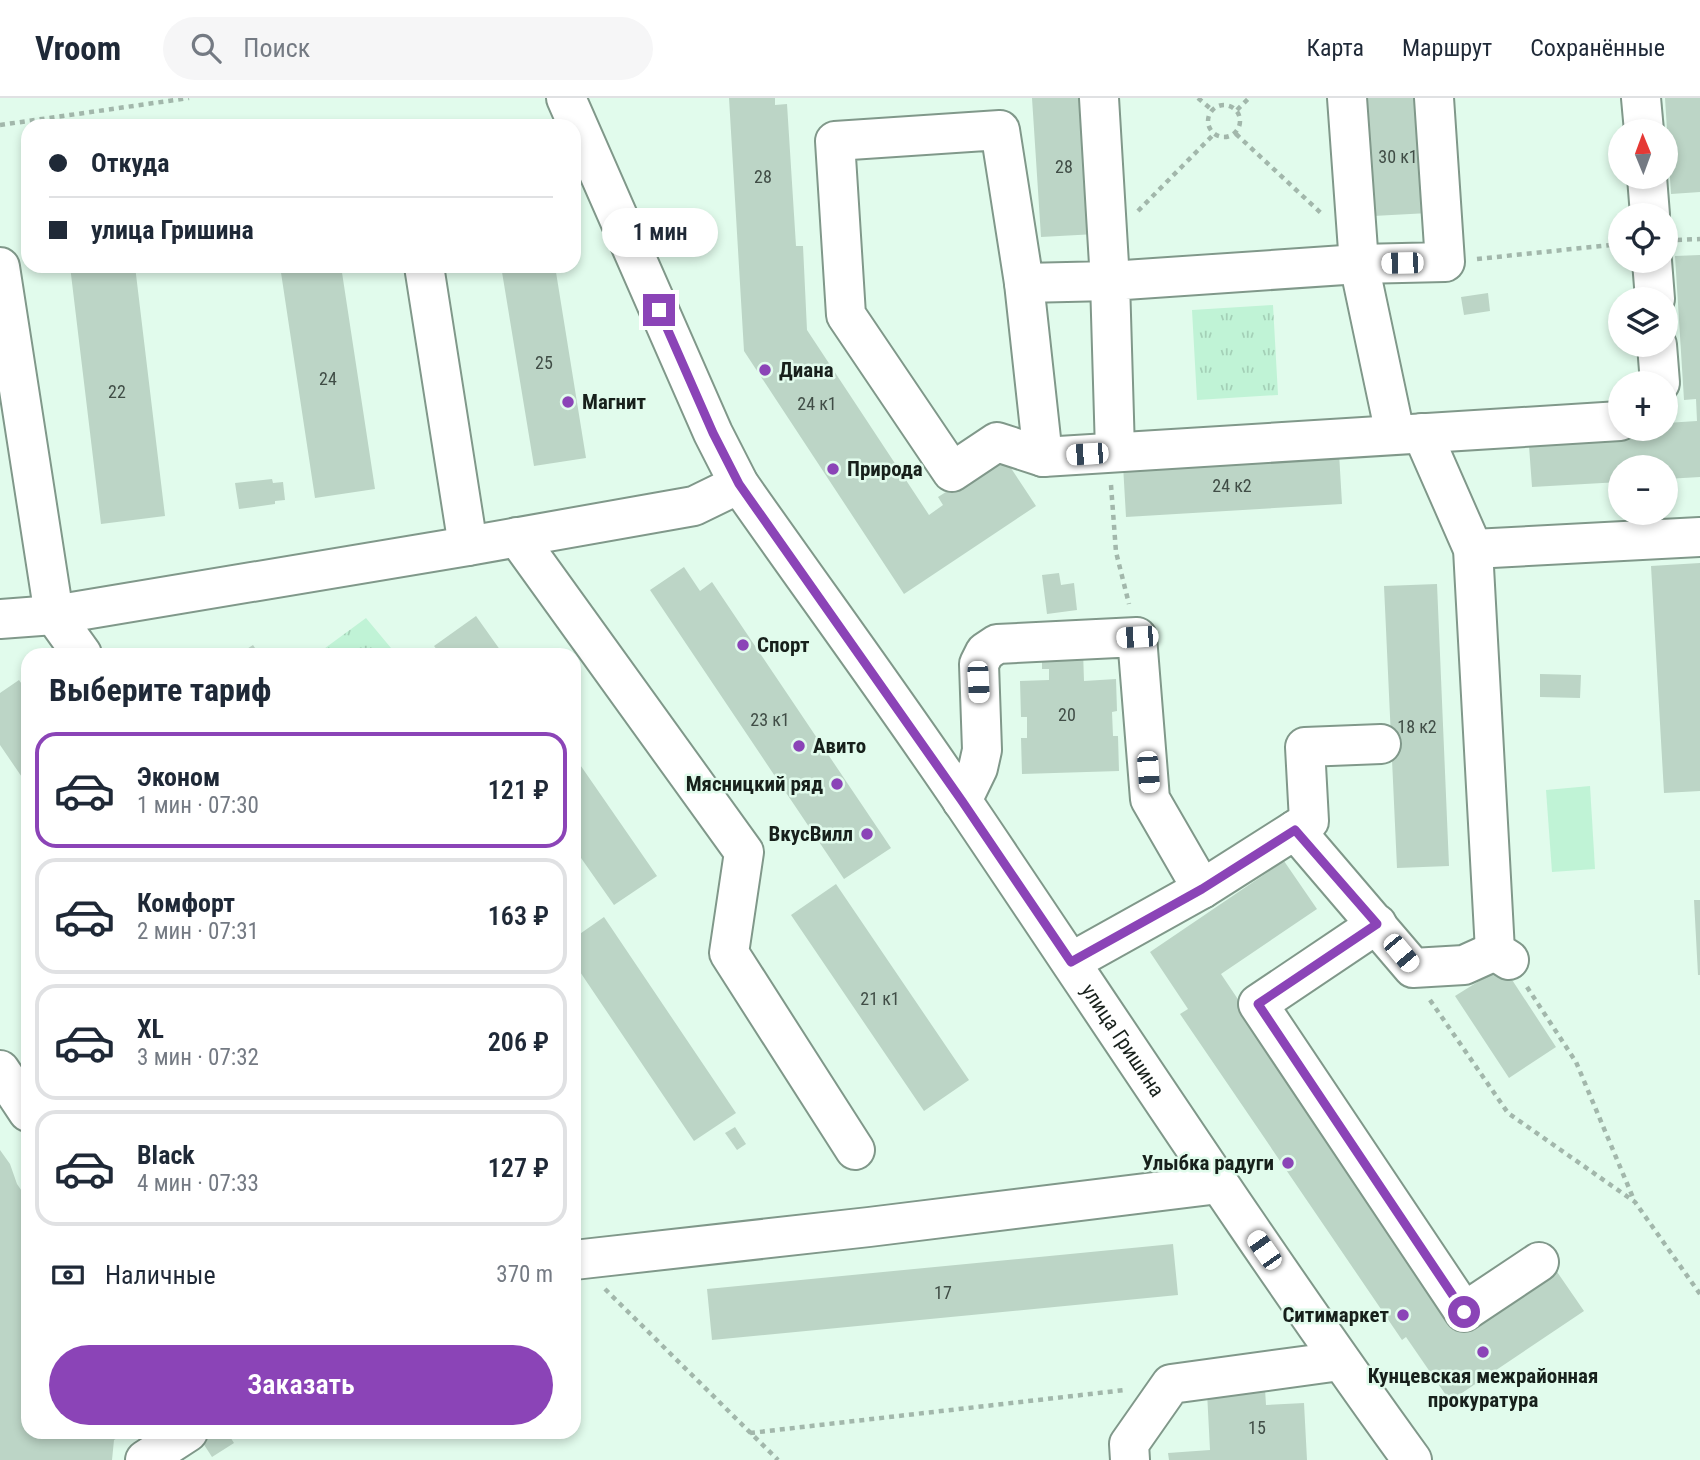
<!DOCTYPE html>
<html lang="ru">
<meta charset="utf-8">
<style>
:root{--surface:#fff;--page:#f6f6f7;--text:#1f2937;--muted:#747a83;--line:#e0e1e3;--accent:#8b44b7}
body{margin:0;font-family:"Roboto Condensed",sans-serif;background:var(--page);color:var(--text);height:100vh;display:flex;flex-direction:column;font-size:26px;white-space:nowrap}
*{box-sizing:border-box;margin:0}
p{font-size:23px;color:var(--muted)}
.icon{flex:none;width:38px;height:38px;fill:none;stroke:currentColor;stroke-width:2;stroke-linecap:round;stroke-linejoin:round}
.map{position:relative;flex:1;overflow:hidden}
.sheet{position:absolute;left:21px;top:550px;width:560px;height:791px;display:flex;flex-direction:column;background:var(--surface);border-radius:21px;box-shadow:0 4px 10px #0003}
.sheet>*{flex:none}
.banner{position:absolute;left:21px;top:21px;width:560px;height:154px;border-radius:21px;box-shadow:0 4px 10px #0003;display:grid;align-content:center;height:154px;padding:0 28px;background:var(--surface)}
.needle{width:46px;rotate:359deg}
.fabs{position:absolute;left:1608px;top:21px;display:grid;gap:14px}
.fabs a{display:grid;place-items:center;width:70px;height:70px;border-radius:50%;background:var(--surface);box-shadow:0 4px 10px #0003;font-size:35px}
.end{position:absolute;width:32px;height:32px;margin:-16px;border:9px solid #8b44b7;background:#fff;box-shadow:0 0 0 4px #fff}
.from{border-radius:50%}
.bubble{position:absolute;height:49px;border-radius:24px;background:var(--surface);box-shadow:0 4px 10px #0003;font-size:23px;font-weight:600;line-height:49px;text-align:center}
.car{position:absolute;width:21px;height:42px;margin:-21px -10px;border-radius:9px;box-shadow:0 0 5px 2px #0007;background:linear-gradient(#fff 24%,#345 0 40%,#fff 0 76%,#345 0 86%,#fff 0)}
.banner b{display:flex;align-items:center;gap:24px;height:66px;font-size:26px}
.banner b+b{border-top:2px solid var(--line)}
.banner i{width:18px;height:18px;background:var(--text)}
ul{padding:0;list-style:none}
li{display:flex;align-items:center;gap:21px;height:116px;margin:0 14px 10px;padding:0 14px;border:4px solid var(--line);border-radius:21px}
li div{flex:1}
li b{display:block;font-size:26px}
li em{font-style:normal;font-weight:600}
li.current{border-color:var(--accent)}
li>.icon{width:63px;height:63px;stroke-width:1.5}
h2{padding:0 28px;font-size:32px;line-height:84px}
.pay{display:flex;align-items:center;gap:18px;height:77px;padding:0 28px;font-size:26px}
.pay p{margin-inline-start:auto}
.action{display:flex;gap:14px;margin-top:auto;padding:14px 28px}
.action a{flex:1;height:80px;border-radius:42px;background:var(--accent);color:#fff;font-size:28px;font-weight:600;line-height:80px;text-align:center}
header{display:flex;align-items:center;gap:42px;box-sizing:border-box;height:98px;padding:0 35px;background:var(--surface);border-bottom:2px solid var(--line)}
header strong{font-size:33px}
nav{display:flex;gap:38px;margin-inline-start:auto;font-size:24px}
.search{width:490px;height:63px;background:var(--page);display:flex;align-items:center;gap:18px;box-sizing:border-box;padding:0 24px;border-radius:38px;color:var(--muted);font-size:26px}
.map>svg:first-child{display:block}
.grass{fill:#c0f3d6}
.park{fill:url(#park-tufts)}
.building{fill:#bcd5c6}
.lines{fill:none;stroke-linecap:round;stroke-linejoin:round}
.minor-casing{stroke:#80988a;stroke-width:42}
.path{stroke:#a2b7ab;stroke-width:4.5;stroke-dasharray:5 5;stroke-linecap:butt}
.minor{stroke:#fff;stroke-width:38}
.route{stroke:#8b44b7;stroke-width:9}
.poi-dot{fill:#8b44b7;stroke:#e1fbec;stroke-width:2.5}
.labels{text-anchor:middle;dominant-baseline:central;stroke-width:5;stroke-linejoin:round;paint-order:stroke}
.number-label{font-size:18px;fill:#404d46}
.poi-label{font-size:21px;font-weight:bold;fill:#17201b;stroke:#e1fbec;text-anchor:start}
.street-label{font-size:21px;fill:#17201b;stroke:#e1fbec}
</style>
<header>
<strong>Vroom</strong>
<div class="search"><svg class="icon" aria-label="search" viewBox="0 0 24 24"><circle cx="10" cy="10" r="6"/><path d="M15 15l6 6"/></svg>Поиск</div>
<nav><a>Карта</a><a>Маршрут</a><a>Сохранённые</a></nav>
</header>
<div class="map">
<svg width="1700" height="1362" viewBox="0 0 1700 1362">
<defs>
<pattern id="park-tufts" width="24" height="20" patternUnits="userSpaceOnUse" patternTransform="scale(1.75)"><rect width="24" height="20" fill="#c0f3d6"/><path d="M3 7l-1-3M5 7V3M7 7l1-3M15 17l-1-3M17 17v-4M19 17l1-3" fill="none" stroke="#a4d0b7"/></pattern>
</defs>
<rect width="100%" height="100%" fill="#e1fbec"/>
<!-- grass -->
<path class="grass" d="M1590,688l5,83 -43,3 -6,-82z"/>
<!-- park -->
<path class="park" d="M1273,207l5,90 -81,5 -5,-90z
M366,520l30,36h-79z"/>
<!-- building -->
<path class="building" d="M729,0h46v7l12,-1 9,142h7l4,84 122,185 14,-10 -5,-8 65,-41 33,50 -132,88 -160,-243z
M1032,0h55l9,136 -55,3z
M1366,0h56l7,115 -56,3z
M1665,0h35v94l-29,2z
M1700,157v222l-34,2v-12h-46v15l-88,5 -4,-55 138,-3v-6l31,-2 -1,-22 -12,1 -9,-144z
M70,168h65l30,250 -64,8z
M280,168h61l34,223 -60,9z
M501,168h54l31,192 -52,8z
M1488,195l2,18 -26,4 -3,-18z
M1339,355l3,51 -216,13 -3,-52z
M272,381l1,4 10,-1 2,18 -10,1v3l-36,5 -4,-26z
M1700,465v228l-36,2 -13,-227z
M684,469l16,24 12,-9 179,266 -47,31 -194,-289z
M1059,475l2,12 13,-2 3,27 -30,4 -5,-39z
M1437,486l12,282 -52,2 -13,-282z
M476,518l27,38h-63l-6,-8z
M253,547l6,9h-20z
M1083,553l1,30 32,-2 1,32 -5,1 1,24h5l1,35 -97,3 -1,-36h6v-21h-6l-1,-36 29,-1v-11h-7v-17z
M1540,576l41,1 -1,23 -40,-1z
M19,582l9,13v93l-28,-41v-52z
M574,658l83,120 -43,29 -40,-57z
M1284,763l33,48 -96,65 237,353 95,-61 31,45 -134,90 -44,-64 -4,3 -222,-326 8,-5 -38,-57z
M836,786l133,196 -45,31 -133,-196z
M1694,802h6v75h-2z
M604,819l132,196 -42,28 -120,-178v-25z
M1503,868l53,81 -47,31 -54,-82z
M735,1029l11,17 -9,6 -12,-17z
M0,1052l10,14 7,20 11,16v232h99l-13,8 -2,20h-112z
M1173,1146l5,51 -466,45 -5,-51z
M1265,1291l1,16 38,-2 3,57h-138l-1,-7 42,-3 -3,-58z
M213,1334h14l7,11 -22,14 -11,-17z"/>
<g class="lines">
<!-- minor casing -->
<g class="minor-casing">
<g id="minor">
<path id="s1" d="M566,0l147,335 26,51c75,107 153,213 226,321 148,219 292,441 447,655"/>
<path d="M1099,0l11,183 -86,2 -24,-153 -165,11 11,174 106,157 45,-30 46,15 577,-36"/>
<path d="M1347,0l12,166 36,170"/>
<path d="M1641,0l3,33"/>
<path d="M1647,79l3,38"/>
<path d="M1652,163l3,38"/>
<path d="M424,168l44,280"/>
<path d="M0,169l54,348 28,39"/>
<path d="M1024,185l19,174"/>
<path d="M1657,247l3,38"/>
<path d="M1422,335l51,116 22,402 14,9"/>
<path d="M1115,353l-5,-170 249,-17 86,-2 -11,-164"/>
<path d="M517,439l227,315 -15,101 126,197"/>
<path d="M1473,451l227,-12"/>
<path d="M0,521l54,-4 414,-69 226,-40 45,-22"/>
<path d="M962,703l16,-33 4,-18 -3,-86 6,-12 12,-8 140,-7 13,162 52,90"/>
<path d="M1295,732l14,-9 -4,-74 76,-3"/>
<path d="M1377,826l-119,80 206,308 75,-50"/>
<path d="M1071,864l131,-73 93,-59 118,138 51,-3 31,-14"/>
<path d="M0,972l28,42"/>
<path d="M574,1162l295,-33 350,-43"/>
<path d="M145,1362l43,-28"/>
<path d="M1130,1362l-1,-16 42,-60 169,-23"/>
</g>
</g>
<!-- path -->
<path class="path" d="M1198,0l13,11
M1208 23a16 16 0 1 1 32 0a16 16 0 1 1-32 0Z
M1237,12l12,-12
M0,27l189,-27
M1236,36l86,80
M1138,113l76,-77
M1677,142l23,-1
M1477,161l143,-15
M1111,387l5,67 13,52
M1527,889l49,75 58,138
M1430,902l78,113 127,89 65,92
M605,1191l173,171
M750,1335l375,-43"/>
<!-- minor -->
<use href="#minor" class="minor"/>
</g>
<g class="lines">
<!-- route -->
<path class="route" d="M659,212l54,123 26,51 223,317 109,161 131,-73 93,-59 82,94 -119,80 206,308"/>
</g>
<!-- markers -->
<g class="poi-dot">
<circle cx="765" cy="272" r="7"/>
<circle cx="568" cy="304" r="7"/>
<circle cx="833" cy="371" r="7"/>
<circle cx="743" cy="547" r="7"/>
<circle cx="799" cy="648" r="7"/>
<circle cx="837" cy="686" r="7"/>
<circle cx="867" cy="736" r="7"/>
<circle cx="1288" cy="1065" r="7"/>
<circle cx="1403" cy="1217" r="7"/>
<circle cx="1483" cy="1254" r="7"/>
</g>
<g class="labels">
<!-- number labels -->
<g class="number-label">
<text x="1398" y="58">30 к1</text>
<text x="1064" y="68">28</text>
<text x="763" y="78">28</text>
<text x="544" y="264">25</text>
<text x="328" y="280">24</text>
<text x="117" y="293">22</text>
<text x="817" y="305">24 к1</text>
<text x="1232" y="387">24 к2</text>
<text x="1067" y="616">20</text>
<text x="770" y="621">23 к1</text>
<text x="1417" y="628">18 к2</text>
<text x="880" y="900">21 к1</text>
<text x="943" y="1194">17</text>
<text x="1257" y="1329">15</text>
</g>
<!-- poi labels -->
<g class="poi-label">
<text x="779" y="272">Диана</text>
<text x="582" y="304">Магнит</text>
<text x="847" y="371">Природа</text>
<text x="757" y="547">Спорт</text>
<text x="813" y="648">Авито</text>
<text x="823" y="686" text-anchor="end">Мясницкий ряд</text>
<text x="853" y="736" text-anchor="end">ВкусВилл</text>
<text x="1274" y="1065" text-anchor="end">Улыбка радуги</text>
<text x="1389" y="1217" text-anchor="end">Ситимаркет</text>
<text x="1483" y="1278" text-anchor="middle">Кунцевская межрайонная<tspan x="1483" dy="24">прокуратура</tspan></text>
</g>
<!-- street labels -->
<g class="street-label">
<text stroke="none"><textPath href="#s1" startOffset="1099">улица Гришина</textPath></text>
</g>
</g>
</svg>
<div class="fabs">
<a><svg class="needle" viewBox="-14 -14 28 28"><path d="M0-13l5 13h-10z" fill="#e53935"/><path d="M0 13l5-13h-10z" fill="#747a83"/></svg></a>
<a><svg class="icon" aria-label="locate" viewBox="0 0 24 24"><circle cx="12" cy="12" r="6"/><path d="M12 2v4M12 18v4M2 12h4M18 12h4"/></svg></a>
<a><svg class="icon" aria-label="layers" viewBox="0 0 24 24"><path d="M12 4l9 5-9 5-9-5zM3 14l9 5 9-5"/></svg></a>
<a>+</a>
<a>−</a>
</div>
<i class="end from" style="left:1464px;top:1214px"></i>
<i class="end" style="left:659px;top:212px"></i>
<div class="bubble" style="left:602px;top:110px;width:116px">1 мин</div>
<i class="car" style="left:1402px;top:165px;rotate:269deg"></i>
<i class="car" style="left:1087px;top:356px;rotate:266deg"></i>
<i class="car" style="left:1137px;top:539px;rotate:267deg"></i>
<i class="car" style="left:978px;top:584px;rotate:177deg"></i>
<i class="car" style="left:1148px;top:674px;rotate:176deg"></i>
<i class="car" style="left:1401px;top:855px;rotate:140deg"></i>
<i class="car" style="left:1264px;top:1152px;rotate:325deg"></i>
<div class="banner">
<b><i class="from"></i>Откуда</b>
<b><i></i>улица Гришина</b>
</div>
<section class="sheet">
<h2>Выберите тариф</h2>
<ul>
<li class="current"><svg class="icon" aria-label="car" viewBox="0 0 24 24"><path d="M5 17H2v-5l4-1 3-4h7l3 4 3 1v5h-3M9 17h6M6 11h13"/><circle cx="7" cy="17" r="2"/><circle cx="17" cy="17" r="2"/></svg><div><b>Эконом</b><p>1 мин · 07:30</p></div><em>121 ₽</em></li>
<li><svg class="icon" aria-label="car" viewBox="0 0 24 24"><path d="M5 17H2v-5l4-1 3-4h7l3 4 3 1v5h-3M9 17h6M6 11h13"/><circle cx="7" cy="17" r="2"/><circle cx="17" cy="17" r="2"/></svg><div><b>Комфорт</b><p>2 мин · 07:31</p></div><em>163 ₽</em></li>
<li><svg class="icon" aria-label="car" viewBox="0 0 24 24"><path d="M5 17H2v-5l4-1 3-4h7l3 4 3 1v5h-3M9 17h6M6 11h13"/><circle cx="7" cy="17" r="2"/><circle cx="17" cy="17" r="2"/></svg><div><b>XL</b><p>3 мин · 07:32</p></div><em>206 ₽</em></li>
<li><svg class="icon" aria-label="car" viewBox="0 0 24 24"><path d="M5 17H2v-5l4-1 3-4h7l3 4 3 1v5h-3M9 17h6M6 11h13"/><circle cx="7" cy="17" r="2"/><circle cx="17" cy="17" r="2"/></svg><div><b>Black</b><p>4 мин · 07:33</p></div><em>127 ₽</em></li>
</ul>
<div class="pay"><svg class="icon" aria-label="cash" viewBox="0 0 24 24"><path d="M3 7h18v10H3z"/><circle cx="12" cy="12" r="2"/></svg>Наличные<p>370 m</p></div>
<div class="action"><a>Заказать</a></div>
</section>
</div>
